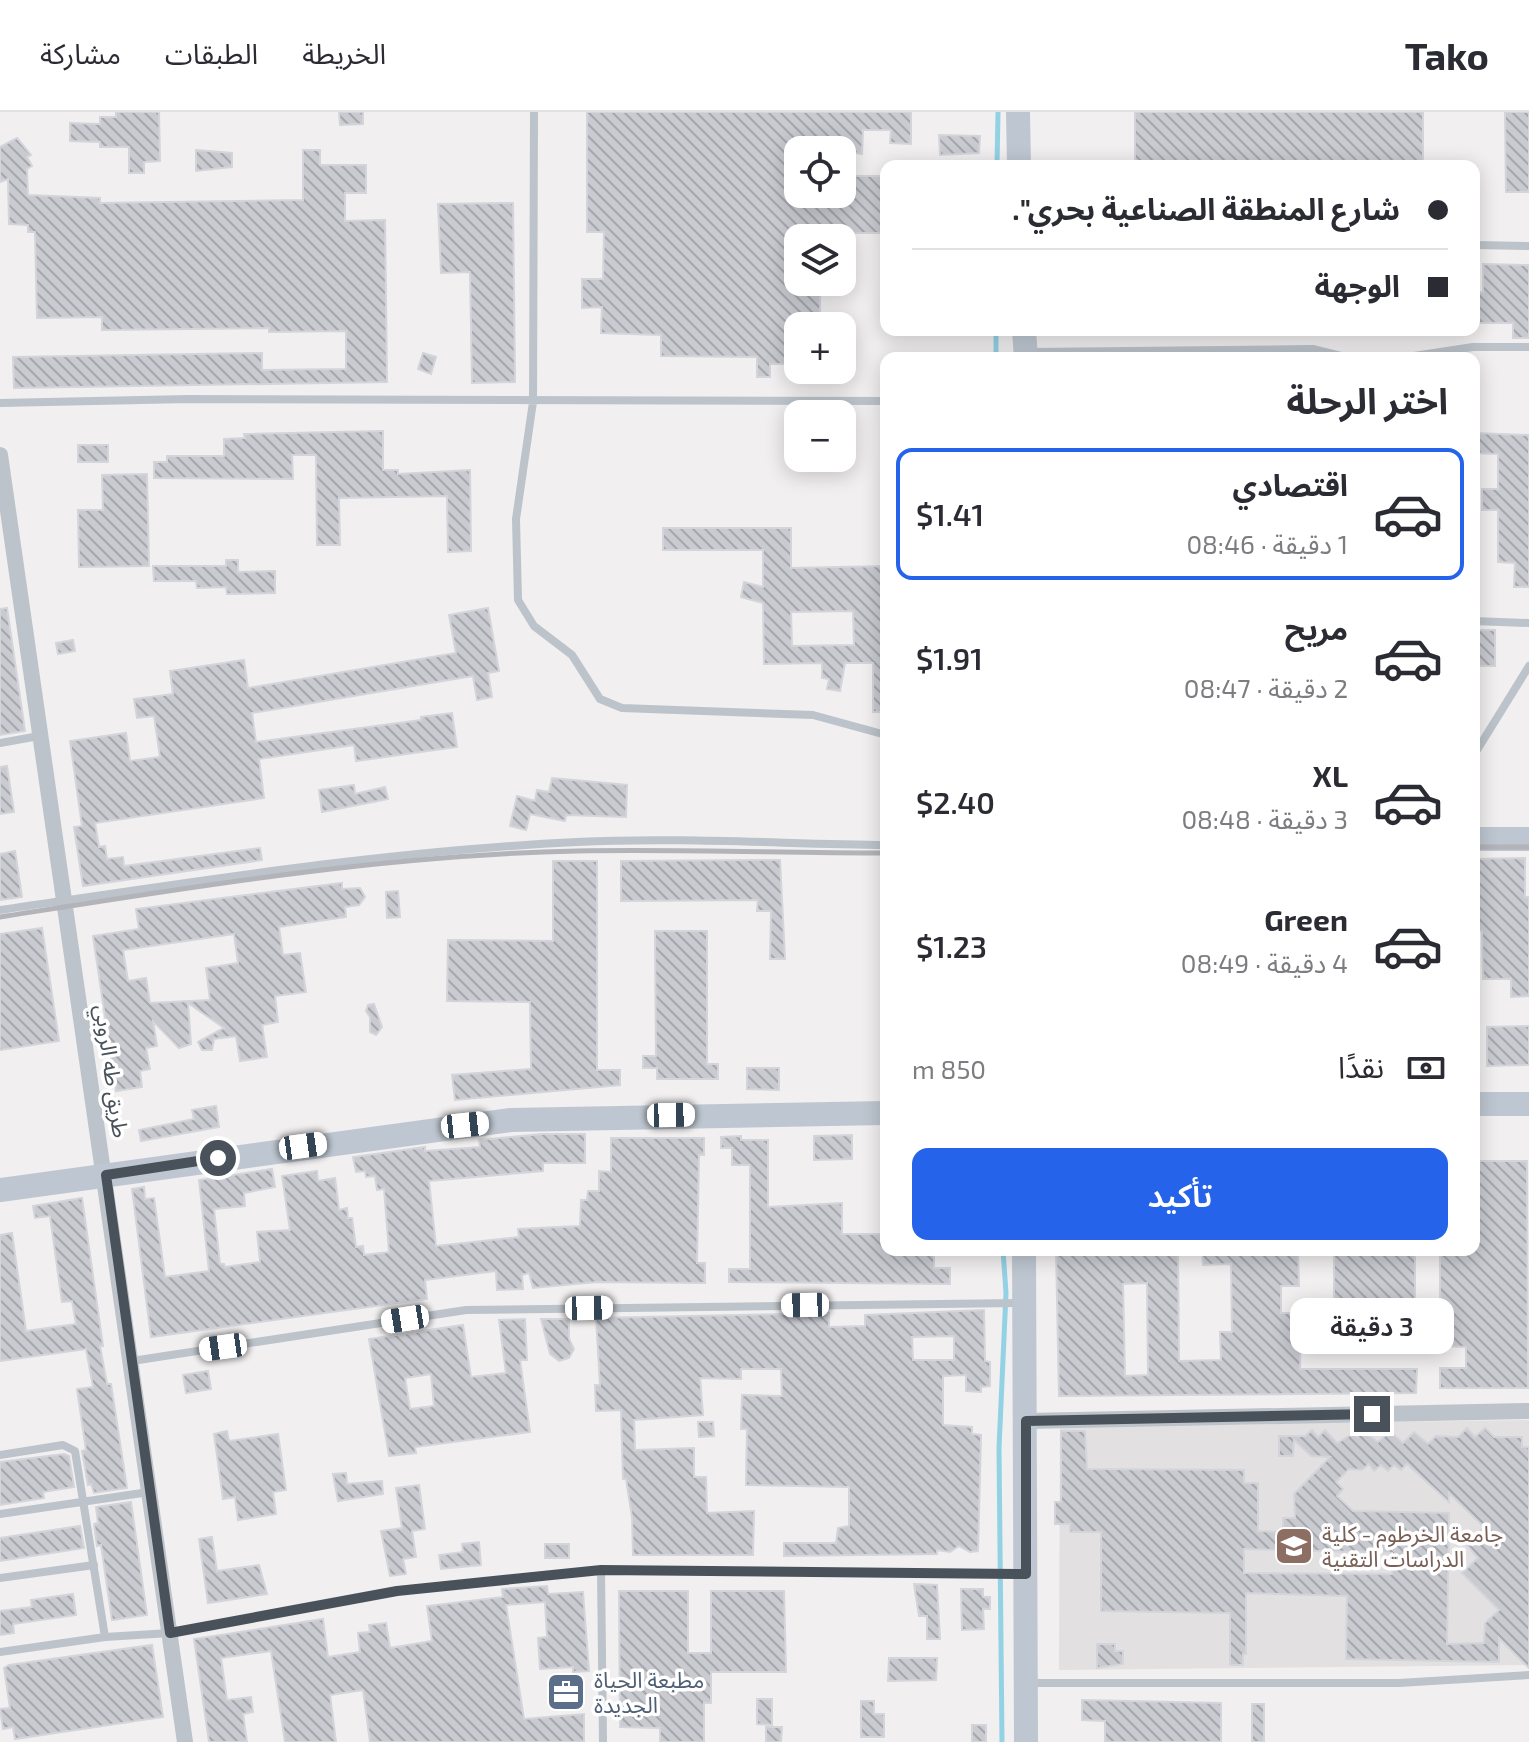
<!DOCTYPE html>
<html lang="ar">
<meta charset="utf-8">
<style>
:root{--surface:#fff;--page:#f7f7f7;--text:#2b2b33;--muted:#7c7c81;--line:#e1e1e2;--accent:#2563eb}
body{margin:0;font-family:"Exo 2","Noto Sans Arabic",sans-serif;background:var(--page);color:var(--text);direction:rtl;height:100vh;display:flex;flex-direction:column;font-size:30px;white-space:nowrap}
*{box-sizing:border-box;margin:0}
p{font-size:26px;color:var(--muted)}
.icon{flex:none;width:44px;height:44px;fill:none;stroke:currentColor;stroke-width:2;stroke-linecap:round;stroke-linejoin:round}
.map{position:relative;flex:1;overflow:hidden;direction:ltr}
.drawer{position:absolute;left:880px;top:240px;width:600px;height:904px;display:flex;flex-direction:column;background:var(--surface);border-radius:16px;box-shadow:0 4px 20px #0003;direction:rtl}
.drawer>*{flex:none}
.banner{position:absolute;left:880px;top:48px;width:600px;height:176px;border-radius:16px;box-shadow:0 4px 20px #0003;direction:rtl;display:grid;align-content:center;height:176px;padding:0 32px;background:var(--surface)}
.buttons{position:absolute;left:784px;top:24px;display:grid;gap:16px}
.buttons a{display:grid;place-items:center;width:72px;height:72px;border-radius:16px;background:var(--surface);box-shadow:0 4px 20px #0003;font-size:40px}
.end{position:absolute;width:36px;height:36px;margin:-18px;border:10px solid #49525a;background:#fff;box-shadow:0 0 0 4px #fff}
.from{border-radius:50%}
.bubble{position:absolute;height:56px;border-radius:16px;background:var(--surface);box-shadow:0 4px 20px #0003;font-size:26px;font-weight:600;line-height:56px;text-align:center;direction:rtl}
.car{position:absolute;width:24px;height:48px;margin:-24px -12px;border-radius:10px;box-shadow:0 0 6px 2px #0007;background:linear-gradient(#fff 24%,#345 0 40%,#fff 0 76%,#345 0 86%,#fff 0)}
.banner b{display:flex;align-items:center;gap:28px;height:76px;font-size:30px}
.banner b+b{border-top:2px solid var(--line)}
.banner i{width:20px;height:20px;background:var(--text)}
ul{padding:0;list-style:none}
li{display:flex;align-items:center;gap:24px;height:132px;margin:0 16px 12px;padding:0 16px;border:4px solid transparent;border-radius:16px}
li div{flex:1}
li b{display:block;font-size:30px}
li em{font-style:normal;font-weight:600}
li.on{border-color:var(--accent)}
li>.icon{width:72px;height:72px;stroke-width:1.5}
h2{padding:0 32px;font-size:36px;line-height:96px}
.pay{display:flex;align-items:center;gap:20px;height:88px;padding:0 32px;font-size:30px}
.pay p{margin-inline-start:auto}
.action{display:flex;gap:16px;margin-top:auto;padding:16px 32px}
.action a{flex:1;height:92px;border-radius:16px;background:var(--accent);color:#fff;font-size:32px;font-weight:600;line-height:92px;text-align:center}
header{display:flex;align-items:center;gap:48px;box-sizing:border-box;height:112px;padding:0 40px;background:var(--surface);border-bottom:2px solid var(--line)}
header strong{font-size:38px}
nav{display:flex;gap:44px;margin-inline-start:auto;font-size:28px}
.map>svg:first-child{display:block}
.education{fill:#e2e0e0}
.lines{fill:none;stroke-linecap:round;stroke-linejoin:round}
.stream{stroke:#93d1e4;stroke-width:5}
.building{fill:url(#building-back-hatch);stroke:#d3d5da;stroke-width:2;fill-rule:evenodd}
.lane{stroke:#bcc3ca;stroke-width:8}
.street{stroke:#bcc3ca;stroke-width:16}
.secondary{stroke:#bec7d1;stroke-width:24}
.rail{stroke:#b2b4b9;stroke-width:5}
.route{stroke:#49525a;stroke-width:10}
.labels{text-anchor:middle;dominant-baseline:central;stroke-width:7;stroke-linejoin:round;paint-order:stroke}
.street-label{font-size:22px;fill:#49525a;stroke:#fff}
.education-label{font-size:22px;fill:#785e54;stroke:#fff;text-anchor:start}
.service-label{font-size:22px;fill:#4e5e75;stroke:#fff;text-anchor:start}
</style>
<header>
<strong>Tako</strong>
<nav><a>الخريطة</a><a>الطبقات</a><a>مشاركة</a></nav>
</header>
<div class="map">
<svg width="1529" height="1630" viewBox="0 0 1529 1630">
<defs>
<pattern id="building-back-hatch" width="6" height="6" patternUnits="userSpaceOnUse" patternTransform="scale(2)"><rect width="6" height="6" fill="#c9cbd1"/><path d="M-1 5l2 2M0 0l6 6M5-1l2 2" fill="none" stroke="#a5a7ad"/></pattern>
</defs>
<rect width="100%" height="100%" fill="#f1efef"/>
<!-- education -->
<path class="education" d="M1529,1308v245l-470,5 1,-243z"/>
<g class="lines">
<!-- stream -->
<path class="stream" d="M997,54l1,-54
M996,246v-28
M1002,1630l-3,-294 7,-155 -3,-43"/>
</g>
<!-- building -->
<path class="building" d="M116,0h43l1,49 -16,1v11h-15v-26h-29v-5l-30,-1v-18l30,1v-7h16z
M339,0h24v12l-23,1z
M587,0h324v32l-21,-1 1,-13h-28l-1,24 -27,-4 1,-11 -25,2v9h-13v44h44v-18h44v57h-88v49h22v44h-22v38h-28v13h-13v-20l-96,-1v-21l-60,-2 1,-26 -20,1v-29h21l1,-47h-17z
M1135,0h288v54h-288z
M1505,0h24v80h-23z
M939,23l41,1 -1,17 -39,2z
M17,26l14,17 -4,2 5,9 -5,3 1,26 72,3v5l203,-3v-50h17v15h46v28h-21v28l40,-1 2,162 -373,6 -1,-31 249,-4v17l84,-1v-38l-77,1v-4l-167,2v-13l-65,1 -2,-86h-7v-7l-19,-1 -1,-45 -8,3v-35z
M196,38l36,3v14l-36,4z
M506,91h7l2,179 -43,1 -2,-111 -29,1 -3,-69z
M1483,152l46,1v73h-16v-15h-39v-31h9z
M423,241l13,4 -5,17 -13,-5z
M383,319v39h15v4l72,-4 1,81 -23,1 -1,-56 -108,2 1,47h-23l-1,-90h-24l1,24 -139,-1v-16h13v-6h57v-17l21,-1 -1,-4z
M1474,321l55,2v152h-15l1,-24 -17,-1v-52h-16v-21h16v-35l-24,-1z
M78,333h30v17h-30z
M147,362l2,92 -70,1 -1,-57h25l-1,-35z
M663,416h128v40l95,-2v146h-13v-49h-28l-5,28 -13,-2 2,-10 -7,-1v-15l-58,1 -1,-61 -22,-6 3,-15 19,5v-37h-100zM853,499l1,34 -62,1 -1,-34z
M226,448h12v12l37,-1v22l-48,1 -1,-7 -29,1 -1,-7h-42l-1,-15h73z
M7,496l18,123 -25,4v-126z
M488,496l11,63 -11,2 4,24 -15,3 -4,-24 -221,37 4,29 165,-22v-3l31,-4 5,34 -101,14 -2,-16 -95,14 5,39 -169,25 4,24 6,-1 2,13 16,-2 1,9 136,-18 2,12 -179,26 -9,-59 8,-1 -12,-85 56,-8 4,28 30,-4 -6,-41 -17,2 -3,-19 39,-5 -3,-23 74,-11 4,28 208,-35 -7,-38z
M1474,518h21v36h-21z
M73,528l2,11 -17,3 -2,-11z
M7,654l7,46 -14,2v-47z
M552,666l75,7 -1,32 -60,-2 -1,6 -35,-7 -4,16 -16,-4 7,-30 18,5 2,-11 12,2z
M354,673l1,9 30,-7 3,12 -66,13 -3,-22z
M15,739l7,46 -22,3v-46z
M1525,746v39h4v99l-18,1v-18h-28l-1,-48h-8v-72z
M780,748l5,99h-15l1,-48h-14l1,-11 -137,1v-40z
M553,749h44v209h23v15l-165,15 -3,-25 79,-6 -1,-67 -83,-1 1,-61 105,1z
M342,771v6l18,-1 5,9 -6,8 -14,2 1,10 -67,10 4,28 17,-2 6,39 -31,4 3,26 -16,3 5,32 -27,4 -4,-25 -22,3 -2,11h-10l-4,-8 26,-14 -36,-25 3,41 -12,4 -26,-27 4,25 -11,2 4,21 -10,2 2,16 -26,4 -23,-155 46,-7 -3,-20zM234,822l4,29 -32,5 4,32 -60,3 -4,-25 -18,3 -5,-31z
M398,779l2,26 -13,1 -1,-26z
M42,816l17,113 -59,9v-116z
M655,819h52v133h11v15h-61v-11h-14v-12h13z
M374,892l8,23 -6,8 -6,-3v-15l-4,-6 2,-6z
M1529,914v39l-42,1v-39z
M747,956h32v22l-32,-1z
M216,994l3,21 -78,14 -2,-11 55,-11 -2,-9z
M542,1022h43v29h-42v8l-114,10 7,65 83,-9 -1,-8 62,-3 1,-26h6l1,-9h11v-20l12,1v-34h93v17h-5l-2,108h8v20l-108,-1 -64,6 -4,-15 -7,2 1,14 -26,1 -1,-19 -71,9 2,19 -276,38 -19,-148 12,-2 1,12 9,-1 11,79 44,-6 -10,-91 73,-11 3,18 -31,6 1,13 -31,3 6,55h4l1,3 35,-5 -3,-30 33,-2 -8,-54 35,-5 1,10 17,-3 4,32 8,-2 1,10h4l4,29 7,-1 1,9 25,-3 -5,-63 -7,1 -2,-14 -9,1 -1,-6 -9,1 -3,-15 72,-10v4l55,-4 -1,-7z
M852,1023v24l-38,1v-24z
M741,1024v4h27v67l74,-4v31h44v16h48v18h16v16l-221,-2v-13h21v-104h-18v-17h-11v-11z
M1474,1049h53l1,227h-88v-20h26v-21l-48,-2v-31h22v-64h34z
M82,1086l21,148h-3l7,38h4l16,104 -33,5 -3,-9 -3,1 -6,-34 4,-1 -9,-61 16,-2 -7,-38 -86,12v-126l12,-2 14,98 50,-7 -4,-23 -10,1 -12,-86 -15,2 -2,-12z
M1056,1138h122l1,111 42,-1 -1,-28h12l-1,-68 -28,1 -1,-15h96l1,36h-18v27h20l-1,56h117l-1,24 -357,3zM1147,1171l1,92 -23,1 -2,-92z
M1334,1138h81v73h-35l-1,21 -11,-1 1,-20h-35z
M984,1198l1,51 5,1v24l-9,1v5l-15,-1v-16l-23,1v49l29,2v7l9,1 -3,116 -8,1 -11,-6 -9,6 -13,-2v4l-153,2v-13h52l2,-15 11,-2v-39l-103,-2 1,-56h-6l1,-34 40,1 -1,-27h-40v10l-41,-1 3,37 -69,5 1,30 59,-2v29h12l1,36 47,-2 -1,44h-120l-1,-38 -6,-38h-3l-2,-69 -25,1 -1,-26h5l-4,-67 233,-5v14l36,-1v-11zM954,1224v24h-41l-1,-23z
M525,1207l2,41h-7l10,72 -115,15 1,6 -27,3 -20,-117 94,-14 8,52 35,-4 -7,-53zM431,1262l3,32 -24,3 -5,-31z
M541,1207h28v20l5,10 -5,9 -10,3 -9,-7z
M208,1259l3,18 -25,4 -3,-18z
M698,1310h15l1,14 -15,1z
M1467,1316l8,9 10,-9 9,9h28v10h7v221l-30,-30v24l-153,-3 1,-63 -101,-3v61h-3v11h-13v-52l-129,-2v-79h-31v-8h-15v-22h6v-71h24l2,38 157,1v13h14v48l25,1v-14h12l-1,-24 36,-37 -19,-1 -17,-16 -1,16h-14v-20h26l7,-6 6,7 7,-7 12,13 17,-10 3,4 6,-6 15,11 12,-11 13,12 11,-11 14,12 8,-8 22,1zM1369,1352l5,7 7,-6 7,6 6,-6 7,5 6,-6 42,38v-9l35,34 -18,17 12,14 -16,15 37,37 -14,13 -1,20 -37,1 2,-131 -96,-2 -16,-15 6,-7 -7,-7 13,-13 13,1zM1244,1437l148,4v21l-148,-1z
M227,1319l2,10 49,-7 8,56 -13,2 3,22 -38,6 -3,-23 -12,2 -9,-65z
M64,1342l5,2 5,31 -31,5 1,6 -44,7v-43z
M346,1361l1,11 35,-3 1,13 -45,7 -5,-27z
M419,1373l6,44 -13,2 4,26 -13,2 3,15 -16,2 -9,-45 21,-3 -6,-40z
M131,1390l16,113 -35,5 -11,-75 -4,1 -3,-22 4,-1 -2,-16z
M80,1414l4,22 -84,13v-23z
M212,1425l5,34 42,-6 8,29 -59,9 -9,-64z
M479,1430l2,23 -40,4 -2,-14 24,-3 -1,-8z
M545,1432h24v14h-24z
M914,1472l23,1 3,54h-13v-23h-8z
M547,1474l1,8 35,-2 6,79 -16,1v-5l-33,2 -2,-31 9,-1 -2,-35 -39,3 18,114 60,-5v28h-214l-7,-52 -33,5 6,47h-51l-14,-91 -50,7 6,42 24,-3 2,15 -10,2 4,28h-38l-15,-103 129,-20 5,38 32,-5 -2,-19 12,-1 -1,-7 17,-2 4,25 42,-7 -5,-35 76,-9 -1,-8z
M961,1477h22v8h7v12h-7l1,20 -22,1z
M619,1479h69v62h23v-62h73l2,81h-75v31h-7v39h-44v-14l-40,-1z
M73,1482l3,21 -63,9 1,9 -14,2v-24l32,-4 -1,-7z
M1097,1532h18v7h8v13l-26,4z
M152,1533l11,72 -148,22 -2,-12 -10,2 -3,-20 10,-1 -6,-40 5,-3z
M889,1546h48l-1,22 -48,1z
M757,1587h15v26l-15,-1z
M1082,1588l139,3v39h-116v-21l-23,-1z
M861,1589h13v13h10v23h-23z
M1252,1592h12v38h-12z
M972,1613h14v17h-14z
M766,1615h16l-1,15h-15z"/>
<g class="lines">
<!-- lane -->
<path class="lane" d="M534,0l-1,290 -17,117 2,81 16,26 38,29 28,44 22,9 191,7 73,20
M1474,133l55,1
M1030,240l283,-3 36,9
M1401,246l72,-11h56
M0,291l188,-4 698,2
M1474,509l55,2
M0,631l39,-7
M1474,643l55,-89
M0,798c192,-28 384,-59 577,-68 102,-5 207,2 309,3
M132,1249l334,-51 554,-7
M0,1343l63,-10 12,6 30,186
M0,1402l149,-22
M601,1458l2,172
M0,1466l94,-13
M0,1540l105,-15 65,-4 227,-42 204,-21 420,4
M1030,1571h369l130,-8"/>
<!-- street -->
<path class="street" d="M0,343l185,1287
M1026,1309l503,-10"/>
<!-- secondary -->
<path class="secondary" d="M1018,0l1,54
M1024,218l2,28
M1474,727h55
M1474,992h55
M0,1078l511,-70 375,-7
M1024,1138l2,492"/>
<!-- rail -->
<path class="rail" d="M1474,735h55
M0,805c191,-30 384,-62 577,-66 103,-2 206,2 309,2"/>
</g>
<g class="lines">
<!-- route -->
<path class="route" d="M218,1046l-112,17 64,458 227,-42 204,-21 425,4v-153l346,-7"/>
</g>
<!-- icons -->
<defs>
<g id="university-square" transform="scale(2)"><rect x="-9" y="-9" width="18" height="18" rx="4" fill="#8d6e63" stroke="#fff"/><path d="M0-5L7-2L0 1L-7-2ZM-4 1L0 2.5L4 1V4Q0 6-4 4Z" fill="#fff"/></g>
<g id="office-square" transform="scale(2)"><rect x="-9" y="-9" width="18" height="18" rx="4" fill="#5c6f8a" stroke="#fff"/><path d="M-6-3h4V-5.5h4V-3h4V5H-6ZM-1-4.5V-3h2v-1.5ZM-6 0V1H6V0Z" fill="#fff"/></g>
</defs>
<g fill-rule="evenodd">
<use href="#university-square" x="1294" y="1434"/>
<use href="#office-square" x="566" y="1580"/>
</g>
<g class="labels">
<!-- street labels -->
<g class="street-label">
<text transform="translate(113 959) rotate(82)">طريق طه الروبي</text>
</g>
<!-- education labels -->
<g class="education-label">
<text x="1322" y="1421">جامعة الخرطوم - كلية<tspan x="1322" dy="25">الدراسات التقنية</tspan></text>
</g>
<!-- service labels -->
<g class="service-label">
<text x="594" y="1567">مطبعة الحياة<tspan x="594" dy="25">الجديدة</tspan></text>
</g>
</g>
</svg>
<div class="buttons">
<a><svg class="icon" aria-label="locate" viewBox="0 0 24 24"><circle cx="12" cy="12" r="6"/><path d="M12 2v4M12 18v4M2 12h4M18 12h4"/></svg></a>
<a><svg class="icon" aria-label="layers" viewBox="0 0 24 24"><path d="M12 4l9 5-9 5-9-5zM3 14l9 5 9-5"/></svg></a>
<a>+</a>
<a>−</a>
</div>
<i class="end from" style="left:218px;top:1046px"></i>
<i class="end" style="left:1372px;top:1302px"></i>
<div class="bubble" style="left:1290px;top:1186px;width:164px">3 دقيقة</div>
<i class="car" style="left:671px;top:1003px;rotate:89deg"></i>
<i class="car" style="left:465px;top:1013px;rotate:84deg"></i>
<i class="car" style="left:303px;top:1034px;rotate:82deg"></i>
<i class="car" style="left:805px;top:1193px;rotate:269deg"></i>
<i class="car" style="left:589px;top:1196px;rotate:89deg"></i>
<i class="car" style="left:405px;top:1207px;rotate:261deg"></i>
<i class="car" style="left:223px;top:1235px;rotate:262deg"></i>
<div class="banner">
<b><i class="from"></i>شارع المنطقة الصناعية بحري&quot;.</b>
<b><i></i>الوجهة</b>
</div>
<section class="drawer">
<h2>اختر الرحلة</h2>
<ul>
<li class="on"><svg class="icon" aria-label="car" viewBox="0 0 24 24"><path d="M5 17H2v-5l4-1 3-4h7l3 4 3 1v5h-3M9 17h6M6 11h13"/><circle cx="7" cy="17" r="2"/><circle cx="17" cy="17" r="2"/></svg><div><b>اقتصادي</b><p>1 دقيقة · 08:46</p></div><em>$1.41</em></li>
<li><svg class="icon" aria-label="car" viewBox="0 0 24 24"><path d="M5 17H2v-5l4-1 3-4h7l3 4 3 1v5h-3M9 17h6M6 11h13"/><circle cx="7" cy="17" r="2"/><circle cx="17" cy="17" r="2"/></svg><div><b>مريح</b><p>2 دقيقة · 08:47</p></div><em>$1.91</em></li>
<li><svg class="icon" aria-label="car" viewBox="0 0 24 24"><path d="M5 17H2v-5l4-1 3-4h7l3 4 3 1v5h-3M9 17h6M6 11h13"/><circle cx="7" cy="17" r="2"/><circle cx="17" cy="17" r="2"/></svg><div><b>XL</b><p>3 دقيقة · 08:48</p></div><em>$2.40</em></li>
<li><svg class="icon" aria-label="car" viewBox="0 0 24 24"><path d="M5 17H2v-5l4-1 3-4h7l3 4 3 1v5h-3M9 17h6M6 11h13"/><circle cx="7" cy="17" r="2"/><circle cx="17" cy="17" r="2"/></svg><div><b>Green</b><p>4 دقيقة · 08:49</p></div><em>$1.23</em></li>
</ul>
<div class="pay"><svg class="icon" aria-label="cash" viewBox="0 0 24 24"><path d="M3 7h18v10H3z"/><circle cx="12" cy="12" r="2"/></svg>نقدًا<p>850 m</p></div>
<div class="action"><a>تأكيد</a></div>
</section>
</div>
